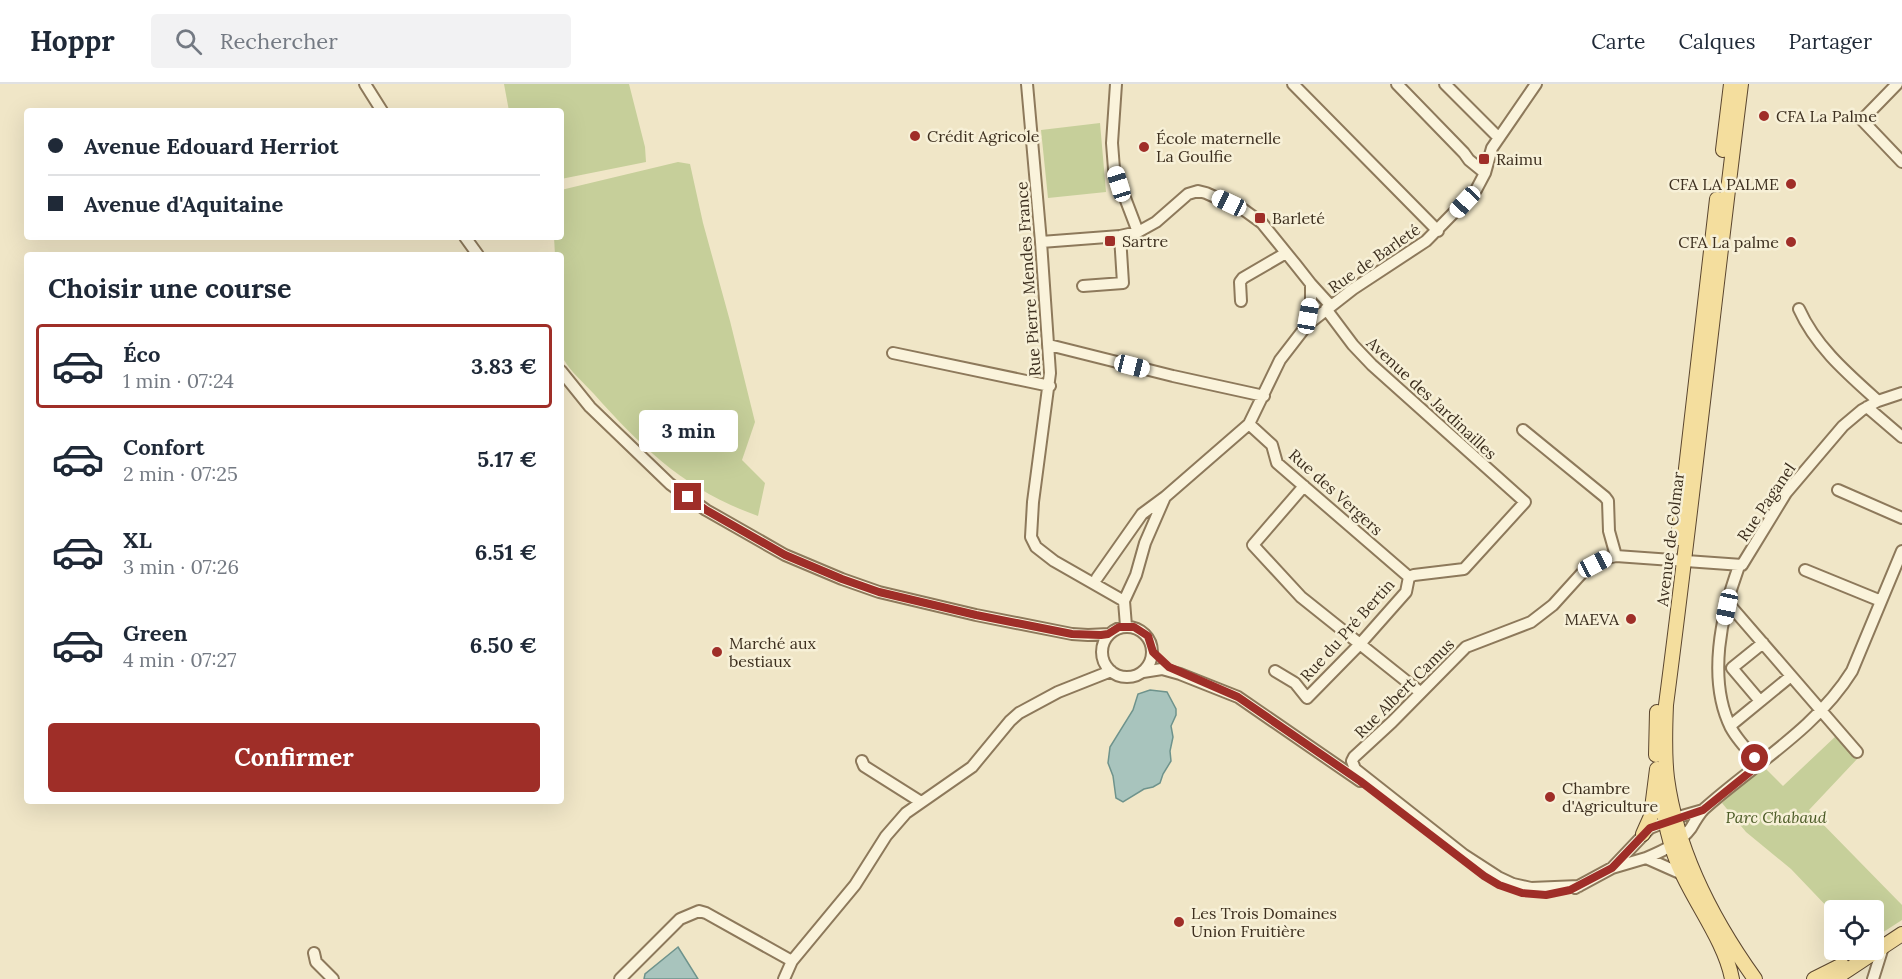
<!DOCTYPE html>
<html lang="fr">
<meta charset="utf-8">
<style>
:root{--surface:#fff;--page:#f2f2f3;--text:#1f2937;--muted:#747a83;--line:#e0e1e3;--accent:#9f2e28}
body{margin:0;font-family:Lora,serif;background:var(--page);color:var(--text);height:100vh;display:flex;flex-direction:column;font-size:22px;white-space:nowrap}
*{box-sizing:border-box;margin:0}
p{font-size:20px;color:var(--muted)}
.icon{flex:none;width:33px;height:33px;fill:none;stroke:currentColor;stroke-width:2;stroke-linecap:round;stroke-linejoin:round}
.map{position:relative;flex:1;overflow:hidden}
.side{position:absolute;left:24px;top:168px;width:540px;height:552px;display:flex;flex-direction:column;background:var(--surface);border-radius:6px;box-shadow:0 6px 24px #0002}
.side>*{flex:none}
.guide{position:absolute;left:24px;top:24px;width:540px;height:132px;border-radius:6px;box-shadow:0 6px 24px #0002;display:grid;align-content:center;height:132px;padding:0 24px;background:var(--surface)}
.controls{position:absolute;left:1824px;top:816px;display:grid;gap:12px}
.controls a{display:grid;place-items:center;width:60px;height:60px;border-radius:6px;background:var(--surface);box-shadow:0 6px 24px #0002;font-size:30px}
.end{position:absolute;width:27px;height:27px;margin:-14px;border:8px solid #9f2e28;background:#fff;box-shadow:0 0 0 3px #fff}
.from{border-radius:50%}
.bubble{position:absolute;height:42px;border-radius:6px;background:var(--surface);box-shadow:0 6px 24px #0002;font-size:20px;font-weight:800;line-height:42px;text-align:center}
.car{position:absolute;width:18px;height:36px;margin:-18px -9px;border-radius:8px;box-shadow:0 0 4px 2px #0007;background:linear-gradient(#fff 24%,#345 0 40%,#fff 0 76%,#345 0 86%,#fff 0)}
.guide b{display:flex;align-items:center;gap:21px;height:57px;font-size:22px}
.guide b+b{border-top:2px solid var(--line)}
.guide i{width:15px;height:15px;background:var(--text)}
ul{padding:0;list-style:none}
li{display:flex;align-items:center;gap:18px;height:84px;margin:0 12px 9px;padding:0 12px;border:3px solid transparent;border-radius:6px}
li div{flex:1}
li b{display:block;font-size:22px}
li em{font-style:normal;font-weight:800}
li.selected{border-color:var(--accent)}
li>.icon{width:54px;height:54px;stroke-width:1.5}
h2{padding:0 24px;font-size:27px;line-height:72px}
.action{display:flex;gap:12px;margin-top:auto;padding:12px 24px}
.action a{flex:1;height:69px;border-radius:6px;background:var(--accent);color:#fff;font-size:24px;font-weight:800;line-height:69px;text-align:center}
header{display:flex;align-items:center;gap:36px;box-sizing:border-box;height:84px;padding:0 30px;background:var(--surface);border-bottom:2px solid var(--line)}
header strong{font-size:28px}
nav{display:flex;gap:33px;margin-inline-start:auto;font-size:21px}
.search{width:420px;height:54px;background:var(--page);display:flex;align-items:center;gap:15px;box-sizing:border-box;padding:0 21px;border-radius:6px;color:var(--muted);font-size:22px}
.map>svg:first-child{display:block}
.green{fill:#c6cf9a}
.water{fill:#a8c4bd;stroke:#6e938c;stroke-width:1.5}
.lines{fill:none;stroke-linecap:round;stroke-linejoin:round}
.minor-casing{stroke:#8d795b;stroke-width:14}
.major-casing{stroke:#5b462f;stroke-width:16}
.minor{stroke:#faf3db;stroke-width:10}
.major{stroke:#f4de9e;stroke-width:14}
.route{stroke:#9f2e28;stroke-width:8}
.poi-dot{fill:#9f2e28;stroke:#f7f0d7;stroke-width:2}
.labels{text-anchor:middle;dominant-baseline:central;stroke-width:5;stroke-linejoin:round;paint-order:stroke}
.poi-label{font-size:16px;fill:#3d2f1f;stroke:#f7f0d7;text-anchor:start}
.street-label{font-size:16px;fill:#3d2f1f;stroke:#f7f0d7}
.park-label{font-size:16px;font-style:italic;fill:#4a5a25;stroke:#f7f0d7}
</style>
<header>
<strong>Hoppr</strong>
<div class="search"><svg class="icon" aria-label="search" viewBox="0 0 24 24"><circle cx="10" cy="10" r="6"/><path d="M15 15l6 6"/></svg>Rechercher</div>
<nav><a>Carte</a><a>Calques</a><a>Partager</a></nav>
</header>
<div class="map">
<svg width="1902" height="895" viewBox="0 0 1902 895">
<rect width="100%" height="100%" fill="#f0e6c7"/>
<!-- green -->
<path class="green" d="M504,0h125l16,63 1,15 -85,17v-68h-52z
M1100,39l6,69 -58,6 -7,-68z
M678,78l12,2 13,59 27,98 25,101 -13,38 23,23 -7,33c-71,-25 -115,-67 -164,-122 -9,-10 -23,-22 -30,-34 -6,-11 -3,-87 -3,-105h-6l-1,-18h7v-47z
M1837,651l21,23 -49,52 93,95v15l-28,18v-28h-40v4l-43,-45 -45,-37 -24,-29 42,-36 19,19z"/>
<!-- water -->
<path class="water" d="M1150,606l17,2 9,17v6l-5,11 2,11 -3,14 1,10 -8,13 -3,9 -7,4 -9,2 -21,13 -7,-4 -3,-22 -5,-13 2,-16 23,-37 5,-16z
M678,863l20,32h-54l1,-5z"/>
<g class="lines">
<!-- minor casing -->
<g class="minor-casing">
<path id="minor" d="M365,0l17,27
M1027,0l14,158 9,131 -17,129 -2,35 5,10 18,14 70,40
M1116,0l-4,59 2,26 24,63
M1293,0l145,147
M1397,0l67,69 5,7 16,13
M1445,0l54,54
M1897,0l-35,36 40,42
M465,153l13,18
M1041,158l79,-6 18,-4 18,-10 32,-28 10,-3 8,2 38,17 18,13 34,42 15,19v20l-4,21
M1311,200l20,22
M1083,202l40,-3 -3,-47
M1241,217l-1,-19 3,-4 43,-25
M1799,225c17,38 49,65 79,92
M1049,261l124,31 91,20
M893,269l157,33
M561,287l29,36 80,77 36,26 79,45 57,24 37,13 97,23 96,19 16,1 21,-1
M1867,323l35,30
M1249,340l23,21 5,18 132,114
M1523,346l82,67 3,4 1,30 7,25
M1304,402l-51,59 48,52 119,95
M1838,406l64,28
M1739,482c-18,49 -32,114 -8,162 7,13 19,25 29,36
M1805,486l76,31
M1097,494l45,-64 23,-17
M1728,519l129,149
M1126,542l-2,-25 12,-26 9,-32 20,-46 84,-73 31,-64 27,-35 46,-36 73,-48 50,-51 9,-17 7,-25 44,-64
M1102 568a25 25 0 1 1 50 0a25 25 0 1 1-50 0Z
M1275,587l20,12 12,15 53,-54 46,-52 3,-15 5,-2 50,-6 61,-67 -153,-137 -19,-20 -27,-36
M1143,588l19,-3 18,5 58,23 122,84
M1760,617l-28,-33 31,-25
M1730,642l61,-50
M862,677l2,5 57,36
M1646,774c17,-7 34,-15 45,-30 4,-7 8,-14 13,-19 50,-45 112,-80 148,-138l50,-120
M1612,784l38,-40 25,-10 28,-8
M1579,802l-48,2 -18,-4 -15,-7 -34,-22 -109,-86 -3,-8 2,-4 38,-35 74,-75 65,-25 22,-17 29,-32 25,-15 9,-2 126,9 44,-72 57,-67 19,-16 16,-9 24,-8
M1575,804l37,-20 34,-10 36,16
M314,869l2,9 17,17
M620,895l60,-60 19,-8 7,2 86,48
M784,895l8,-18 63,-76 31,-49 20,-23 66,-46 38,-46 9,-8 39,-21 53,-21
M1873,895l10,-32"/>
</g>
<!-- major casing -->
<g class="major-casing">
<path id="major" d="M1741,0c-26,207 -48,414 -75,621 -1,24 -2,49 1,73 10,74 45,141 88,201
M1723,66l8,-66
M1678,454l39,-339
M1656,671l1,-43
M1660,702c4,31 9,61 23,89 15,32 43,70 49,104
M1643,750l8,-18 6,-47
M1814,895l28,-14
M1834,895l68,-45"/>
</g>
<!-- minor -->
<use href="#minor" class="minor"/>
<!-- major -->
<use href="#major" class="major"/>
</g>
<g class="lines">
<!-- route -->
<path class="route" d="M688,413l18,13 79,45 57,24 37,13 97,23 96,19 29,1 7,-1 11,-7h15l14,9 5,16 16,15 69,30 122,84 124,95 15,9 23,8 24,2 24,-5 42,-22 38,-40 53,-18 57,-46 -5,-6"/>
</g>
<!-- markers -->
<g class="poi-dot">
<circle cx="1764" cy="32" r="6"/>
<circle cx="915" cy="52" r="6"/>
<circle cx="1144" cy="63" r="6"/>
<rect x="1478" y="69" width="12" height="12" rx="3"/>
<circle cx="1791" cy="100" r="6"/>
<rect x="1254" y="128" width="12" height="12" rx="3"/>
<rect x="1104" y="151" width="12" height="12" rx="3"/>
<circle cx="1791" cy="158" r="6"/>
<circle cx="1631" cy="535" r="6"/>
<circle cx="717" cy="568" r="6"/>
<circle cx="1550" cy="713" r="6"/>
<circle cx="1179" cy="838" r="6"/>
</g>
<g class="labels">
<!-- poi labels -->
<g class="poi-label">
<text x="1776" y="32">CFA La Palme</text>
<text x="927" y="52">Crédit Agricole</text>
<text x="1156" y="54">École maternelle<tspan x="1156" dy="18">La Goulfie</tspan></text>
<text x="1496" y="75">Raimu</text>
<text x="1779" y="100" text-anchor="end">CFA LA PALME</text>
<text x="1272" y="134">Barleté</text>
<text x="1122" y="157">Sartre</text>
<text x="1779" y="158" text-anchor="end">CFA La palme</text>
<text x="1619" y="535" text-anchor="end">MAEVA</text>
<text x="729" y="559">Marché aux<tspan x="729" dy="18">bestiaux</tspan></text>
<text x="1562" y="704">Chambre<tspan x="1562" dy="18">d'Agriculture</tspan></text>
<text x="1191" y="829">Les Trois Domaines<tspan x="1191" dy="18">Union Fruitière</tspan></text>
</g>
<!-- street labels -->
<g class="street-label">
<text transform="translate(1374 174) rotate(-35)">Rue de Barleté</text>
<text transform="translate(1028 195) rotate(-94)">Rue Pierre Mendes France</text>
<text transform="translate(1432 314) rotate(43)">Avenue des Jardinailles</text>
<text transform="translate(1336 408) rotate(42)">Rue des Vergers</text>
<text transform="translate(1766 418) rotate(-56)">Rue Paganel</text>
<text transform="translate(1670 455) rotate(-83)">Avenue de Colmar</text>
<text transform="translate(1347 546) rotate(-48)">Rue du Pré Bertin</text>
<text transform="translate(1404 604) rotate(-45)">Rue Albert Camus</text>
</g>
<!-- park labels -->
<g class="park-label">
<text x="1776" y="733">Parc Chabaud</text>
</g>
</g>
</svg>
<div class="controls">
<a><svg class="icon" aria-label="locate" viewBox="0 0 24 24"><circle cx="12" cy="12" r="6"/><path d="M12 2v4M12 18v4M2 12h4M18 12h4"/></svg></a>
</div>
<i class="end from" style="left:1755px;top:674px"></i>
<i class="end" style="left:688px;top:413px"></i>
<div class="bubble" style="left:639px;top:326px;width:99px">3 min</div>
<i class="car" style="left:1119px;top:100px;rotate:343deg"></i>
<i class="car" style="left:1465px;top:118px;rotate:223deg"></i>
<i class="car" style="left:1229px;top:119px;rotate:295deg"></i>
<i class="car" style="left:1308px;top:232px;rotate:10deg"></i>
<i class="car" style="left:1132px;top:282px;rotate:104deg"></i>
<i class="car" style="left:1595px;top:480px;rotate:62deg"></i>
<i class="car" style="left:1727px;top:523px;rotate:192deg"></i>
<div class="guide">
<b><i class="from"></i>Avenue Edouard Herriot</b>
<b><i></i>Avenue d'Aquitaine</b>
</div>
<section class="side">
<h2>Choisir une course</h2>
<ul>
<li class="selected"><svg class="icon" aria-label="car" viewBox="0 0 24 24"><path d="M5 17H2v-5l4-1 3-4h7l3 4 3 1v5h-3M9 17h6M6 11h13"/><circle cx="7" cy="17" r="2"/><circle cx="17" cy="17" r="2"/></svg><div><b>Éco</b><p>1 min · 07:24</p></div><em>3.83 €</em></li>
<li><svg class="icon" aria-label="car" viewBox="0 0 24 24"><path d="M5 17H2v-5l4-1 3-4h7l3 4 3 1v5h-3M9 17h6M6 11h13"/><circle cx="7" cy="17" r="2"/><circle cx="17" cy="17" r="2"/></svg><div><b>Confort</b><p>2 min · 07:25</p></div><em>5.17 €</em></li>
<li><svg class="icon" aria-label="car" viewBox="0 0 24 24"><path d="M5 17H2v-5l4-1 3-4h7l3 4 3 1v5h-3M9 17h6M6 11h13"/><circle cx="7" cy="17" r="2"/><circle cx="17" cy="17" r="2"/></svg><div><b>XL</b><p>3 min · 07:26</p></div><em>6.51 €</em></li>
<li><svg class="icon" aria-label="car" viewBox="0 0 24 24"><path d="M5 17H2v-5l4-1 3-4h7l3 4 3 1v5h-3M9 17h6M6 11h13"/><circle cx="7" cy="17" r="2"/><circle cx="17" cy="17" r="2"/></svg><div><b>Green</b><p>4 min · 07:27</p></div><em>6.50 €</em></li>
</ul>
<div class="action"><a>Confirmer</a></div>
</section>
</div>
